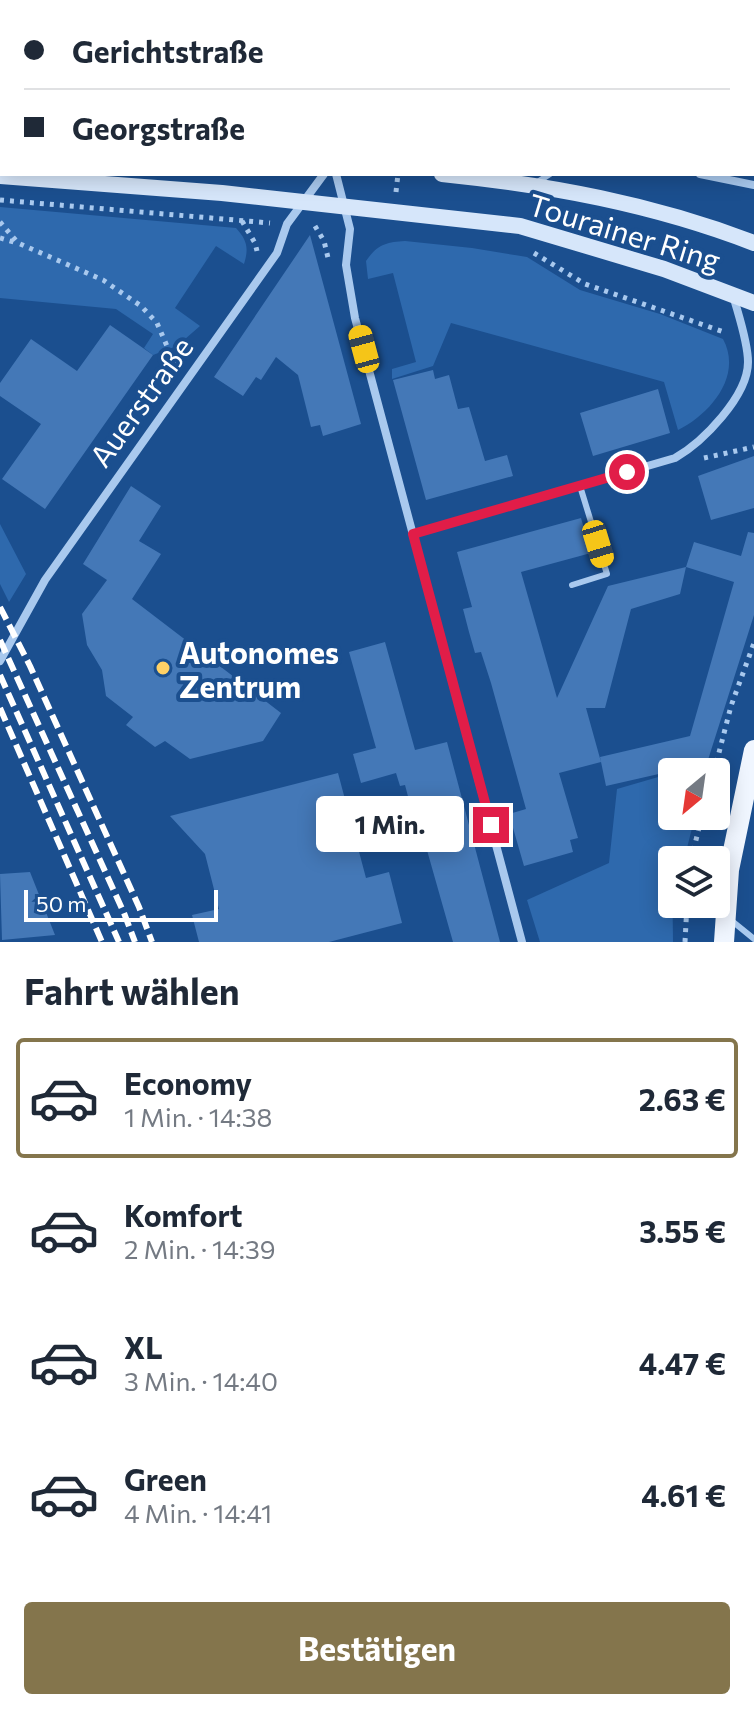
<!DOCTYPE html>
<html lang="de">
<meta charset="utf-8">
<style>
:root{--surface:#fff;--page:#f6f6f7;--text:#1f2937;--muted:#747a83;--line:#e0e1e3;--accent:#84754c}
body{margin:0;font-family:Commissioner,sans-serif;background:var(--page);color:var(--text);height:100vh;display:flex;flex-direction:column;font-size:30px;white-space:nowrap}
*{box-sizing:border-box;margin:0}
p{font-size:26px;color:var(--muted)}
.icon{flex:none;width:44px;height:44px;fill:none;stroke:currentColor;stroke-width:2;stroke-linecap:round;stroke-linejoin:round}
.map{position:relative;height:942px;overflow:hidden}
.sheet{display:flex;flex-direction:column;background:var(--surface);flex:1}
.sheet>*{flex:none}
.top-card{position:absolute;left:0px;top:0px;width:754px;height:176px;box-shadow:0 4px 20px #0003;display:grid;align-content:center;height:176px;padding:0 24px;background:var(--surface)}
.needle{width:52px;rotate:209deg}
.tools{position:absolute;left:658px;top:758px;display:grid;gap:16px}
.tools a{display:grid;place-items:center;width:72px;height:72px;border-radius:8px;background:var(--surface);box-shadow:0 4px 20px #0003;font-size:40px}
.scale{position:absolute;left:24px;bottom:20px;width:194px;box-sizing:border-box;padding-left:8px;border:4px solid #fff;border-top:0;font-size:22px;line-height:28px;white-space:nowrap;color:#fff;-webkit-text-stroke:6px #1b4f8f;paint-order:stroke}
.end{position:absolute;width:36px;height:36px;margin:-18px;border:10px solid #e11d48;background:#fff;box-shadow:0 0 0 4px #fff}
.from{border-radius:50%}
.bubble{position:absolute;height:56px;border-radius:8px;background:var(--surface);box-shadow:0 4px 20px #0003;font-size:26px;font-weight:700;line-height:56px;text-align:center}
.car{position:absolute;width:24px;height:48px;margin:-24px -12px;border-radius:10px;box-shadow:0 0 6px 2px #0007;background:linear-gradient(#f5c518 24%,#345 0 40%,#f5c518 0 76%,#345 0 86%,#f5c518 0)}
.top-card b{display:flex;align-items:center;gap:28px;height:76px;font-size:30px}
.top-card b+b{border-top:2px solid var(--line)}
.top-card i{width:20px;height:20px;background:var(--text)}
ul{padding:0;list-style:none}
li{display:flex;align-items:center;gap:24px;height:120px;margin:0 16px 12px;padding:0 8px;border:4px solid transparent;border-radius:8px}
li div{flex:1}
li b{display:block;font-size:30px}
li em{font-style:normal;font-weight:700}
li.current{border-color:var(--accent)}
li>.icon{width:72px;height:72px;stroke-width:1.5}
h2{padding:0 24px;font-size:36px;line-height:96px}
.cta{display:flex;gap:16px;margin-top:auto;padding:16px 24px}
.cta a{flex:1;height:92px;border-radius:8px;background:var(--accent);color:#fff;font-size:32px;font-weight:700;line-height:92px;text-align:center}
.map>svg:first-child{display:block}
.green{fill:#2e69ad}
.building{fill:#4478b7}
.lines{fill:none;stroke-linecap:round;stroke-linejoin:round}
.path{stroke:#a9c9ee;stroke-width:5;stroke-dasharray:4 6;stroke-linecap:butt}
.lane{stroke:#a9c9ee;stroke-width:6}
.street{stroke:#a9c9ee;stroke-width:8}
.secondary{stroke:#d6e6fa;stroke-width:16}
.primary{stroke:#f0f6ff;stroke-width:20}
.rail{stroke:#fff;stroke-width:6;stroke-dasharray:14 6;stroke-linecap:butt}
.route{stroke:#e11d48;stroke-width:10}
.poi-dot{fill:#ffd166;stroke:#1b4f8f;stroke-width:3}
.labels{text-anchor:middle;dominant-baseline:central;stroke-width:8;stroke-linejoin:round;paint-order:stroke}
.street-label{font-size:30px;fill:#fff;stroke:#1b4f8f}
.poi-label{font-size:30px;font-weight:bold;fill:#fff;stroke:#1b4f8f;text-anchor:start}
</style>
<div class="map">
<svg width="754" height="942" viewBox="0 0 754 942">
<rect width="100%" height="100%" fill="#1b4f8f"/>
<!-- green -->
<path class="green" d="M0,207l236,21c11,12 13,20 8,36l-28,-18 -41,62 25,18 -23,20 -24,9 -9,-7 9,-14 -37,-25 -116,-11z
M405,241l67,7 55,9 53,33 80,24 63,25c20,37 -13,75 -45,91l-14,-48 -213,-59 -18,43 -41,13v-10l24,-7 -23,-89 -25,6 -2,-18c11,-16 20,-19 39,-20z
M0,524l26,50 -17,28 -9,-18z
M672,773v43h23l-11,44h-12l1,82h-133l-13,-42 82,-37 8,-74z"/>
<!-- building -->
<path class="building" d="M310,235l51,189 -38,12 -3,-11 -9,2 -13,-52 -22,-18 -15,23 -5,-3 -13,19 -29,-19z
M110,325l43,30 -108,154 -43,-30 39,-55 -41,-28v-13l31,-44 46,32z
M433,370l2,9 14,-4 9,34 11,-2 16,54 22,-6 6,21 -87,24 -33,-120z
M658,389l12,44 -77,23 -13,-43z
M754,456v52l-43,12 -13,-44z
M131,486l30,20 -22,35 22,13 -29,45 149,114 -18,28 -73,18 -25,-18 -10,6 -29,-22 7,-8 -27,-21 -4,-26 -15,-25 -5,-31 25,-34 -24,-16z
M581,518l10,35 -70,19 36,126 51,-112 78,-19 -6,27 -49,15 -26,99h-19l15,54 -42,11 19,65 -8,2 3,12 -49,14 -15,-52 17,-5 -35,-126 -10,-31 -6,1 -6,-21 -6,-23 9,-2 -15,-55z
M748,532l6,1v82l-47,148 -101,23 -6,-29 90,-21 44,-154 -48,-15 8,-25 47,14z
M385,642l30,108 32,-8 53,200h-47l-34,-120 -4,1 -10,-38 -5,1 -4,-13 -35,10 -8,-29 23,-6 -27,-96z
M338,773l28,105 23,-6 13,51 -73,19h-130l-7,-27 27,-6 -14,-55 -35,-38z
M30,872l25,63 -53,5 -2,-66z"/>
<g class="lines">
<!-- path -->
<path class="path" d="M234,0l4,2
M698,2l4,-2
M752,153h2
M396,192l2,-18
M0,200l270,23
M242,221l13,22 2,8
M0,222l18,21 85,37 38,26 16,17 19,44
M315,226l9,15 5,21
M0,238l17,5
M534,253l51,31 142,49
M704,458l50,-11
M714,772l17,-66 23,-63
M691,860l11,-44
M685,942l2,-38"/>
<!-- lane -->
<path class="lane" d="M536,183l14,-9
M572,585l35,-11 -27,-88
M732,921l22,18"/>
<!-- street -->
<path class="street" d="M197,0l3,2
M418,2l1,-2
M336,174l14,55 -4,36 9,53 167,624
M700,174l54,11
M413,534l262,-76c28,-16 73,-62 73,-96 0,-20 -10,-48 -15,-67
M0,661l45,-81 232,-327 10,-29 37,-50"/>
<!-- secondary -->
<path class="secondary" d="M0,135h2
M442,174c107,11 211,30 312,69
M0,176l222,17 298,33 144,43 90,34"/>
<!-- primary -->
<path class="primary" d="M724,942l5,-72 25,-120"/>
<!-- rail -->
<path class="rail" d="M0,607l30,59 109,241 13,35
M0,640l124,273 11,29
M0,675l119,267
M0,708l102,234"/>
</g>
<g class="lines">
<!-- route -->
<path class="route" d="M491,825l-78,-291 214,-62"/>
</g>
<!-- markers -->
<circle class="poi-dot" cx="163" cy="668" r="8"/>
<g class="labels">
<!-- street labels -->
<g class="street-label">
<text transform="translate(625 231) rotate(17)">Tourainer Ring</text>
<text transform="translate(140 401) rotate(-54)">Auerstraße</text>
</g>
<!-- poi labels -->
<g class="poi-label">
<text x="179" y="651">Autonomes<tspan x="179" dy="34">Zentrum</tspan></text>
</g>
</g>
</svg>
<div class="tools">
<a><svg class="needle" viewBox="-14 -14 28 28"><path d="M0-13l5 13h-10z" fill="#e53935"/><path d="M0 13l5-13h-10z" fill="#747a83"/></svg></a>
<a><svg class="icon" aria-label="layers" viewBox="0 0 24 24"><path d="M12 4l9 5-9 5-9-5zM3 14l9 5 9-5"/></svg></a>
</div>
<div class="scale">50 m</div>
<i class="end from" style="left:627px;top:472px"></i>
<i class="end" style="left:491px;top:825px"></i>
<div class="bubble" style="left:316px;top:796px;width:148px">1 Min.</div>
<i class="car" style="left:364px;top:349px;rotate:345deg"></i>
<i class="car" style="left:598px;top:544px;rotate:163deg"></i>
<div class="top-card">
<b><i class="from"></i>Gerichtstraße</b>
<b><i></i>Georgstraße</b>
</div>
</div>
<section class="sheet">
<h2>Fahrt wählen</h2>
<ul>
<li class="current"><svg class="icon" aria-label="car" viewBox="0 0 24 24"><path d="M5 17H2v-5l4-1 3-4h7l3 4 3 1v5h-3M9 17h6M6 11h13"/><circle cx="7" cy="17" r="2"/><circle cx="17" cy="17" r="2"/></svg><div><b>Economy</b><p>1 Min. · 14:38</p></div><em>2.63 €</em></li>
<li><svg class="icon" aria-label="car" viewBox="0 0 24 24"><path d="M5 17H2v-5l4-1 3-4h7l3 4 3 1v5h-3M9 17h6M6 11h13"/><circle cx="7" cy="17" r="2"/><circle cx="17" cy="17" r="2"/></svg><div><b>Komfort</b><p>2 Min. · 14:39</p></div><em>3.55 €</em></li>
<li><svg class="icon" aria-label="car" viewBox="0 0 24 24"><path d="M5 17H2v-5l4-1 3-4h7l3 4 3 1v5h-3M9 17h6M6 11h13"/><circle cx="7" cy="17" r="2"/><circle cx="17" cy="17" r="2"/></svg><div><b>XL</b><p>3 Min. · 14:40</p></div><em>4.47 €</em></li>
<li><svg class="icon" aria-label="car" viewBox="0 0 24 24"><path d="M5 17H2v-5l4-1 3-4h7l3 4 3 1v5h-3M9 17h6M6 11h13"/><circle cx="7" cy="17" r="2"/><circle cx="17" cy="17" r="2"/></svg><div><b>Green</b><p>4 Min. · 14:41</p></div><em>4.61 €</em></li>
</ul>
<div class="cta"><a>Bestätigen</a></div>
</section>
